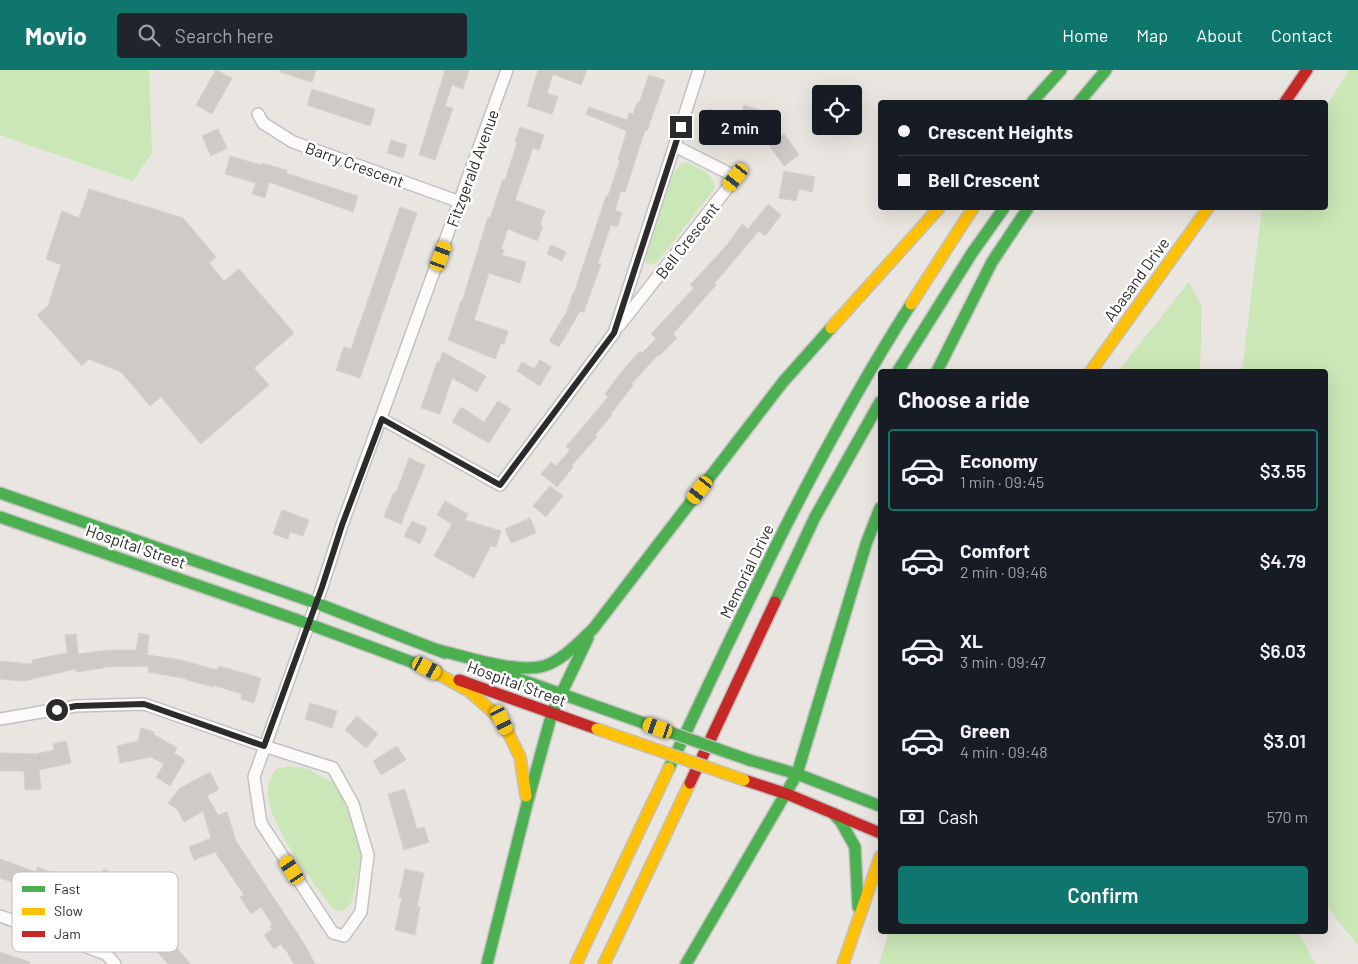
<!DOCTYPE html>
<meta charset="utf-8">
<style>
:root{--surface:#171b24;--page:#20242c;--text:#f1f3f6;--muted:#9ea1a6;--line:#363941;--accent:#0f766e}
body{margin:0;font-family:Barlow,sans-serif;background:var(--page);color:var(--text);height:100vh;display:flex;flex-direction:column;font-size:19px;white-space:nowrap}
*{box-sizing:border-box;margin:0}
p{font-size:16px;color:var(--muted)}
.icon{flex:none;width:28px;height:28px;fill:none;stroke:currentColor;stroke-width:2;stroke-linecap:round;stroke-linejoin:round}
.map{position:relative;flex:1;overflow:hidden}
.drawer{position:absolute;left:878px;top:299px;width:450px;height:565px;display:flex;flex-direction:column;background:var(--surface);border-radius:5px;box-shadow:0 5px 20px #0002}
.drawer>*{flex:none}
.banner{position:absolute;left:878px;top:30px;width:450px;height:110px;border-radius:5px;box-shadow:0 5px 20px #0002;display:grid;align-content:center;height:110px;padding:0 20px;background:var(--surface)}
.buttons{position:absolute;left:812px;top:15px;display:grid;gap:10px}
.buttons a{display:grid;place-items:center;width:50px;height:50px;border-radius:5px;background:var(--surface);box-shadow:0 5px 20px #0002;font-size:25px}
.end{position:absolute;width:22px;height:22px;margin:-11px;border:6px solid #2b2b2b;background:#fff;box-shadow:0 0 0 2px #fff}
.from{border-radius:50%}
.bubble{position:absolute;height:35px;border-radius:5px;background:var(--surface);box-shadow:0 5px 20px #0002;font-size:16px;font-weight:600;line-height:35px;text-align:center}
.car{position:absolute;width:15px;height:30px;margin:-15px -8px;border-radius:6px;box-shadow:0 0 4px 1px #0007;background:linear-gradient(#f5c518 24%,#345 0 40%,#f5c518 0 76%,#345 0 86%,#f5c518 0)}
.banner b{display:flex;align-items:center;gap:18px;height:48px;font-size:19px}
.banner b+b{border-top:1px solid var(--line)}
.banner i{width:12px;height:12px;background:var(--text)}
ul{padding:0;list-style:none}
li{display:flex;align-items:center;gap:15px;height:82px;margin:0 10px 8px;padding:0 10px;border:2px solid transparent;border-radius:5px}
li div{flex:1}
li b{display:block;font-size:19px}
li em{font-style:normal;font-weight:600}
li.current{border-color:var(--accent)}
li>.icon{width:45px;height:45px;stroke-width:1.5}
h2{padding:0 20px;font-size:22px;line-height:60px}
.pay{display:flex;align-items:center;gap:12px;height:55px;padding:0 20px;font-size:19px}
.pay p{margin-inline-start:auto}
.button{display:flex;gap:10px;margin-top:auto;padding:10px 20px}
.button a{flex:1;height:58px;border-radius:5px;background:var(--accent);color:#fff;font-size:20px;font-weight:600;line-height:58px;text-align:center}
header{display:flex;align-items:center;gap:30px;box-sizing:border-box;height:70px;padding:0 25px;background:var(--accent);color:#fff}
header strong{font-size:24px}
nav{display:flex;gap:28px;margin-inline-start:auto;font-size:18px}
.search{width:350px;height:45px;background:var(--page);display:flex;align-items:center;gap:12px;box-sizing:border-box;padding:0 18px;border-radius:5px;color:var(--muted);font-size:19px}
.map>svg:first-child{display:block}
.green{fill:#cbe6b7}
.building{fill:#cecbc7;stroke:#d4d1cc}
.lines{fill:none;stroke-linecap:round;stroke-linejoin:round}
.street-casing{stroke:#c2c1c2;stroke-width:14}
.fast-casing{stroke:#c2c1c2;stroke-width:14}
.slow-casing{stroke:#c2c1c2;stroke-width:14}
.jam-casing{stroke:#c2c1c2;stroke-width:14}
.street{stroke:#fcfbfa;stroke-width:11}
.fast{stroke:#4caf50;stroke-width:11}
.slow{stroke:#ffc107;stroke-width:11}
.jam{stroke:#c62828;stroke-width:11}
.fast-bridge-casing{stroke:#c2c1c2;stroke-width:14;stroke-linecap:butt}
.slow-bridge-casing{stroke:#c2c1c2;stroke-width:14;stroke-linecap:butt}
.fast-bridge{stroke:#4caf50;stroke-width:11}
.slow-bridge{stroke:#ffc107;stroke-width:11}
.route{stroke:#2b2b2b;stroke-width:6}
.labels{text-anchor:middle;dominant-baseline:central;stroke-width:5;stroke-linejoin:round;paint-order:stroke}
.street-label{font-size:16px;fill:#2b2b2b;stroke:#fff}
.key{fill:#fff;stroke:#bfbfbf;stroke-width:1}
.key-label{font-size:14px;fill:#2b2b2b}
</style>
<header>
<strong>Movio</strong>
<div class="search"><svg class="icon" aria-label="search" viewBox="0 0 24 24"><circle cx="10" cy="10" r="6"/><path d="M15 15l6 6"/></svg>Search here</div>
<nav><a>Home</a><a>Map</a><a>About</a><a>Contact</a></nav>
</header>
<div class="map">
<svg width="1358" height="894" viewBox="0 0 1358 894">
<rect width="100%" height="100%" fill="#e9e5e0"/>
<!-- green -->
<path class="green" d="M0,0h149l3,82 -19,29 -133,-46z
M1349,0h9v876l-33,-42v-533h-83l20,-163h63v-100z
M686,92c13,7 27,10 29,26l-57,73 -4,3 -7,-1 -3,-5 28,-83 9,-11z
M1189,212l13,25 -2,64h-82z
M290,696l18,3 26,14 11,17 17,53 -9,45 -3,7 -9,6 -8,-2c-19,-28 -76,-94 -63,-129 2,-4 4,-10 9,-12 3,-1 8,-1 11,-2z
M889,861h409l17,33h-436z"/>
<!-- building -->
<path class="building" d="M216,0l16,8 -20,36 -16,-9z
M280,0h36l-4,12 -32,-10z
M445,0h24l-6,19 -11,-4 -7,21 8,2 -18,52 -16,-5z
M538,0h49l-6,15 -28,-11 -6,19 11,4 -6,17 -25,-8z
M649,5l16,5 -18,51 -2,-1 -20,62 -4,-1 -6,19 7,3 -5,14 -6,-2 -13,38 3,1 -17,48 -4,-1 -21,36 -10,-6 18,-30 6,-18h1l32,-97h2l12,-36 -2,-1 9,-28 -41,-17 3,-7 38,13 2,-7 4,1 4,-11h2z
M312,19l63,20 -5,17 -63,-21z
M744,35l25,8 -5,18 -26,-9z
M709,39l26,9 -6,17 -25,-9z
M520,57l24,8 -5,15 -6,-2 -18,52 30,11 -5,14 3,2 -6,14 -29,-12 -7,20 3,1 -2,5 24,7 -6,21 -31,-10 -15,47 34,11 -4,13 -3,-1 -6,16 -47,-19 13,-39 1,1 26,-85 2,1 13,-39 2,1 12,-37 -2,-1z
M218,59l9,19 -16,8 -9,-20z
M784,64l15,21 -15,11 -15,-21z
M391,70l16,5 -4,13 -16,-5z
M230,86l31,9v-2l26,7 -1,3 72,23 -5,16 -84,-30 -4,16 -13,-4 4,-11 -31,-9z
M784,101l31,6 -3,15 -13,-3 -3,12 -17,-3z
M89,119l94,29 33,39 -7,6 15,18 15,-12 55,64 -40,35 15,17 -68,59 -40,-47 -11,9 -29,-34 -32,-13 -7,7 -45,-51 11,-9 13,-41 -15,-6 16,-48 17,7z
M768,134l13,11 -16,21 -6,-5 -45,53 2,1 -43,49 4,4 -18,18 -1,-1 -27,29 2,1 -22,29 1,1 -17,20 2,2 -25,28 1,2 -16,20 -16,-13 10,-12 5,4 14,-16 -4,-3 42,-50 -3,-3 17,-23 18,-20 2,2 14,-14 -5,-5 43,-46 -4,-3 37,-40 15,-21 6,5z
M400,137l17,6 -57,165 -24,-8 8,-23 7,2z
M551,175l15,7 -4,9 -15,-7z
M443,282l43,24 -9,16 -25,-14 -12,36 -19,-6 16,-46h2z
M540,290l11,7 -11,19 -23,-15 5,-9 12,7z
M498,331l13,8 -22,34 -37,-21 9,-15 23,15z
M409,388l16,7 -24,59 -17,-7 10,-25 2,1z
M550,416l13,10 -17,21 -13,-11z
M445,431l23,13 -3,6 36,11 -5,16 -5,-1 -17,32 -40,-22 18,-32 -15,-9z
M282,440l27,10 -6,16 -13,-4 -2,7 -15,-5z
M530,448l6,15 -25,10 -6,-14z
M412,451l15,7 -7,16 -16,-8z
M139,563l10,2 -2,20 30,4 40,11 2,-4 42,12 -7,25 -13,-4 1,-5 -29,-9v2l-26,-7v-1l-39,-7 1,-6 -46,1 1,1 -28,4 -1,-3 -51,12 -24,-2v-18l33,3 -1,-4 35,-7 -2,-18 11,-1 2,20 32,-4h26z
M310,633l27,8 -5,17 -27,-9z
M357,646l21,18 -12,14 -21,-18z
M141,658l13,4 -1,2 24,14 -3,5 11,7 -15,26 -14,-9 8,-13 -13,-7 -31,6 -3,-17 21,-5z
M66,671l5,22 -32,7 2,19 -16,1 -1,-19h-24v-18l36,1 18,-4 -1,-6z
M397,676l9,14 -25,15 -8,-14z
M210,702l9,17 -12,7 11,19 9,-3 9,29 69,104 10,19h-21l-8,-14h-1l-4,-6 -7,5 -10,-14 8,-5 -2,-4 2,-2 -11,-17 -10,7 -11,-17 4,-2 -29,-43 -21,8 -5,-13 22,-9 -8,-27 -19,11 -7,-13 -9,-6 11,-14z
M405,719l12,40 7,-2 5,15 -25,8 -16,-56z
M0,789l36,13 1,-5 19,7 1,-2 38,13 -6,17 -68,-21 -1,4 -20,-7z
M104,799l23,12 -6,11 -21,-11z
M405,799l19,4 -7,34h3l-5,28 -20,-5 7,-32 -3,-1z
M117,830l22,13 -3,5 37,30 2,-2 16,18h-23l-14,-16 -3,4 -21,-18 4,-4 -26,-15z
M0,882l30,10v2h-30z"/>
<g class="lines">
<!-- street casing -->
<g class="street-casing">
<path id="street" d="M258,44l5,9 30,19 167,60
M619,256l117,-149 -61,-31
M382,349l118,66 114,-152 85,-263
M0,649l76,-13 68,-2 120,42 69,22 20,36 15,51 -7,57 -17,24 -11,-3 -72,-110 -7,-46 68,-190 20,-62 165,-455
M0,846l106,38 9,10"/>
</g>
<!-- fast casing -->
<g class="fast-casing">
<path id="fast" d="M1032,32l29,-32
M1079,32l27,-32
M898,301l74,-118 32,-45
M937,301l55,-109 36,-54
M0,423l316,110 129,50
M0,447l295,102 141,52
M775,532l40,-85 65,-115
M435,579c28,7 82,25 109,17 19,-6 35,-24 49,-37l190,-247 48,-54
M494,600l110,39
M749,690l48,14 83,32
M669,698c75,-158 148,-317 242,-464
M833,743l8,9 14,25 3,60
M487,894l40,-160 25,-91 36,-75
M686,894l111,-190 69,-230 14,-36"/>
</g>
<!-- slow casing -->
<g class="slow-casing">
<path id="slow" d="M911,234l62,-96
M831,258l108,-120
M1091,301l117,-163
M427,598l42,23 33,29 18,37 6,39
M576,894l93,-196
M604,894l86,-181
M843,894l37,-107"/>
</g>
<!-- jam casing -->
<g class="jam-casing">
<path id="jam" d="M1285,32l22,-32
M459,610l138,49
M744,710l43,14 93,39
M690,713l85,-181"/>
</g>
<!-- street -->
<use href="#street" class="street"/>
<!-- fast -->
<use href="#fast" class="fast"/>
<!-- slow -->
<use href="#slow" class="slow"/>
<!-- jam -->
<use href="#jam" class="jam"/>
<!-- fast-bridge casing -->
<g class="fast-bridge-casing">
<path id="fast-bridge" d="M604,639l145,51"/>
</g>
<!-- slow-bridge casing -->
<g class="slow-bridge-casing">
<path id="slow-bridge" d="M597,659l147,51"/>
</g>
<!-- fast-bridge -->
<use href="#fast-bridge" class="fast-bridge"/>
<!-- slow-bridge -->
<use href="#slow-bridge" class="slow-bridge"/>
</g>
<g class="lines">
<!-- route -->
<path class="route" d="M57,640l19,-4 68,-2 120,42 58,-159 20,-62 40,-106 118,66 114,-152 67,-206"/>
</g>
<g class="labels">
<!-- street labels -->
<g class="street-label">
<text transform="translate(355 94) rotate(20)">Barry Crescent</text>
<text transform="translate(472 98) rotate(-70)">Fitzgerald Avenue</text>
<text transform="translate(687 170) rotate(-52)">Bell Crescent</text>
<text transform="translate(1136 209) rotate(-54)">Abasand Drive</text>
<text transform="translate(136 476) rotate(19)">Hospital Street</text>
<text transform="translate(746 501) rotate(-64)">Memorial Drive</text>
<text transform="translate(517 613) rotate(20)">Hospital Street</text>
</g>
</g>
<!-- legend -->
<rect x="12" y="802" width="166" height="80" rx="8" class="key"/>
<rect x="22" y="816" width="23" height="6" fill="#4caf50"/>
<rect x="22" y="838" width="23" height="7" fill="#ffc107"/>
<rect x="22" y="861" width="23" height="6" fill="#c62828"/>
<g class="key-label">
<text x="54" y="824">Fast</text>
<text x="54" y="846">Slow</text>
<text x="54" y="869">Jam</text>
</g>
</svg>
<div class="buttons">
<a><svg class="icon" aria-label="locate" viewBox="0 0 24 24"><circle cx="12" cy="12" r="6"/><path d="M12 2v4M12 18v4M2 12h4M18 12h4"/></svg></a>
</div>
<i class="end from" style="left:57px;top:640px"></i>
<i class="end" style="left:681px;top:57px"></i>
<div class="bubble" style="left:699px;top:40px;width:82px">2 min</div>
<i class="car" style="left:736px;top:107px;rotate:218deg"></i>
<i class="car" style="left:441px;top:186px;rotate:20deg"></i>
<i class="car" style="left:700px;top:420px;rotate:218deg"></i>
<i class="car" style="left:427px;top:598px;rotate:118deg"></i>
<i class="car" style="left:502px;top:650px;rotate:154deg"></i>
<i class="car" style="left:658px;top:658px;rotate:289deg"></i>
<i class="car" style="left:292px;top:800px;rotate:327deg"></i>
<div class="banner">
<b><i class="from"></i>Crescent Heights</b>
<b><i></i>Bell Crescent</b>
</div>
<section class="drawer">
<h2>Choose a ride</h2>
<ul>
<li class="current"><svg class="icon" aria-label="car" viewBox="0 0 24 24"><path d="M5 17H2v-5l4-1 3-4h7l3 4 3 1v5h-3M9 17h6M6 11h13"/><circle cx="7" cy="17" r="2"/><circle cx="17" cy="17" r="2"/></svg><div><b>Economy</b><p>1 min · 09:45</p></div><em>$3.55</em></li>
<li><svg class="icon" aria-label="car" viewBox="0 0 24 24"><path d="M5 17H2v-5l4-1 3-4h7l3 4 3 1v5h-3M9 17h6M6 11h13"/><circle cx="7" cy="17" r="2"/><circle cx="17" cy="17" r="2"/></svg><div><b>Comfort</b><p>2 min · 09:46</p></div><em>$4.79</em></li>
<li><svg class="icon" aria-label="car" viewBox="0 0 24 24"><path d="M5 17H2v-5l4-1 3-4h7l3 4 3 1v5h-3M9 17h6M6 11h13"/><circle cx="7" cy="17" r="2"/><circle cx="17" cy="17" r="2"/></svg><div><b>XL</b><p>3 min · 09:47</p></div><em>$6.03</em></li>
<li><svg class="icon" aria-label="car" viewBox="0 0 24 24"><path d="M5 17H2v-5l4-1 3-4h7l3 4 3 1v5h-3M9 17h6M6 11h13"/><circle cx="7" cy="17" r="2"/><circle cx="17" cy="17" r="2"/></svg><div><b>Green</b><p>4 min · 09:48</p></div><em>$3.01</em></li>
</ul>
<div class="pay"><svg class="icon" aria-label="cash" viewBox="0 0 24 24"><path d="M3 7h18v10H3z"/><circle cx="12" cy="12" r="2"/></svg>Cash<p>570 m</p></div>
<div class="button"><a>Confirm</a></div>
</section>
</div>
